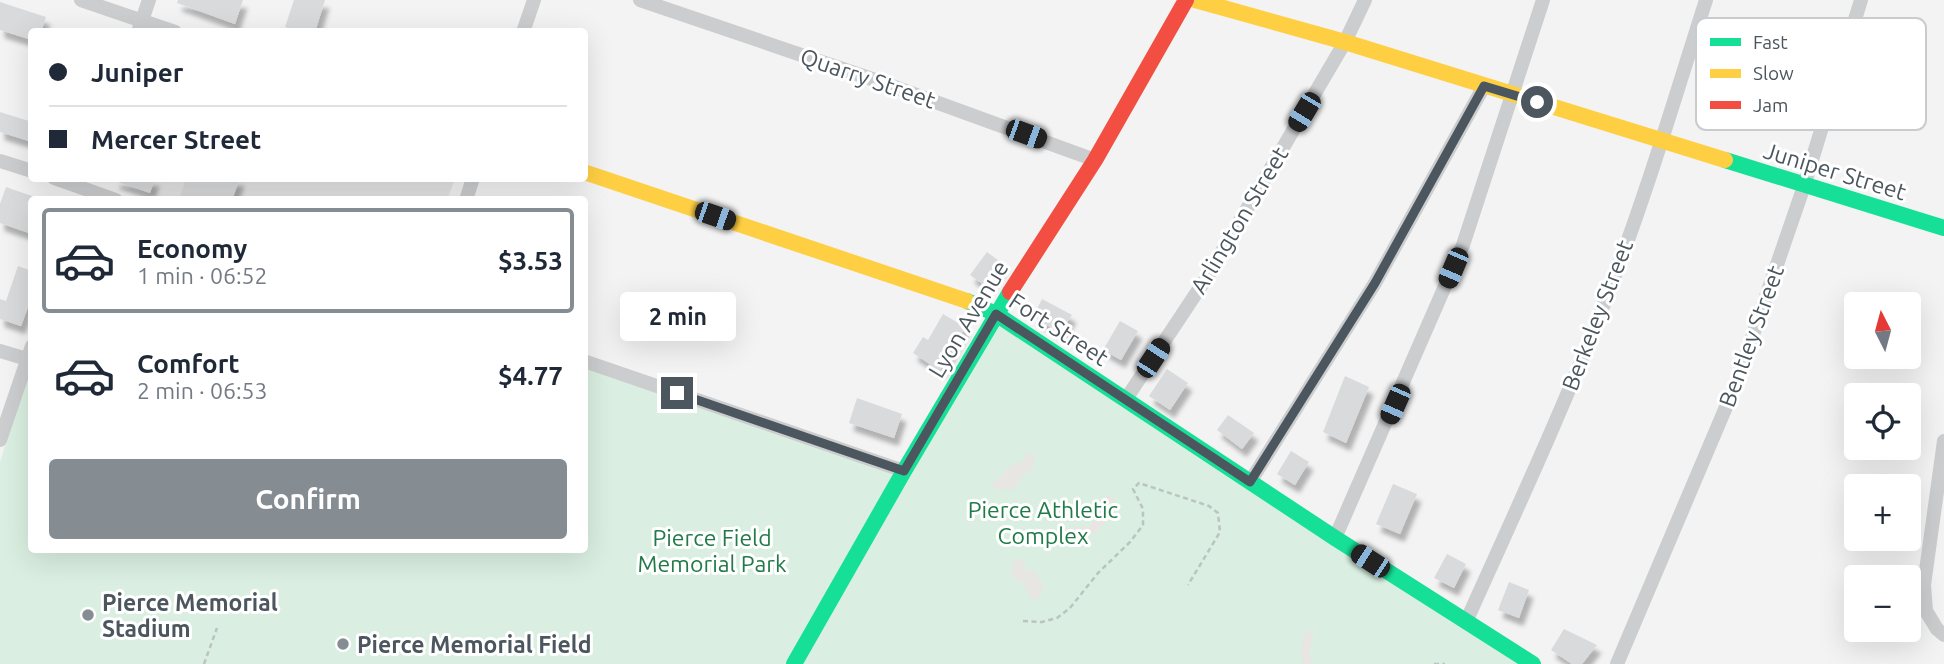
<!DOCTYPE html>
<meta charset="utf-8">
<style>
:root{--surface:#fff;--page:#f2f2f3;--text:#1f2937;--muted:#747a83;--line:#e0e1e3;--accent:#868d92}
body{margin:0;font-family:Ubuntu,sans-serif;background:var(--page);color:var(--text);height:100vh;display:flex;flex-direction:column;font-size:26px;white-space:nowrap}
*{box-sizing:border-box;margin:0}
p{font-size:23px;color:var(--muted)}
.icon{flex:none;width:38px;height:38px;fill:none;stroke:currentColor;stroke-width:2;stroke-linecap:round;stroke-linejoin:round}
.map{position:relative;flex:1;overflow:hidden}
.side{position:absolute;left:28px;top:196px;width:560px;height:357px;display:flex;flex-direction:column;background:var(--surface);border-radius:7px;box-shadow:0 7px 28px #0002}
.side>*{flex:none}
.top-card{position:absolute;left:28px;top:28px;width:560px;height:154px;border-radius:7px;box-shadow:0 7px 28px #0002;display:grid;align-content:center;height:154px;padding:0 21px;background:var(--surface)}
.needle{width:46px;rotate:354deg}
.buttons{position:absolute;left:1844px;top:292px;display:grid;gap:14px}
.buttons a{display:grid;place-items:center;width:77px;height:77px;border-radius:7px;background:var(--surface);box-shadow:0 7px 28px #0002;font-size:35px}
.end{position:absolute;width:32px;height:32px;margin:-16px;border:9px solid #4b565e;background:#fff;box-shadow:0 0 0 4px #fff}
.from{border-radius:50%}
.bubble{position:absolute;height:49px;border-radius:7px;background:var(--surface);box-shadow:0 7px 28px #0002;font-size:23px;font-weight:700;line-height:49px;text-align:center}
.car{position:absolute;width:21px;height:42px;margin:-21px -10px;border-radius:9px;box-shadow:0 0 5px 2px #0007;background:linear-gradient(#222 24%,#8ab4d8 0 40%,#222 0 76%,#8ab4d8 0 86%,#222 0)}
.top-card b{display:flex;align-items:center;gap:24px;height:66px;font-size:26px}
.top-card b+b{border-top:2px solid var(--line)}
.top-card i{width:18px;height:18px;background:var(--text)}
ul{padding:12px 0 0;list-style:none}
li{display:flex;align-items:center;gap:21px;height:105px;margin:0 14px 10px;padding:0 7px;border:4px solid transparent;border-radius:7px}
li div{flex:1}
li b{display:block;font-size:26px}
li em{font-style:normal;font-weight:700}
li.current{border-color:var(--accent)}
li>.icon{width:63px;height:63px;stroke-width:1.5}
.action{display:flex;gap:14px;margin-top:auto;padding:14px 21px}
.action a{flex:1;height:80px;border-radius:7px;background:var(--accent);color:#fff;font-size:28px;font-weight:700;line-height:80px;text-align:center}
.map>svg:first-child{display:block}
.education{fill:#e5e4e4}
.green{fill:#daefe1}
.sand{fill:#e7e6e2}
.building{fill:#d9dadb;filter:url(#shadow)}
.lines{fill:none;stroke-linecap:round;stroke-linejoin:round}
.path{stroke:#bbc4c1;stroke-width:2.5;stroke-dasharray:5 3.5;stroke-linecap:butt}
.street{stroke:#cbcdce;stroke-width:14}
.fast{stroke:#16e098;stroke-width:16}
.slow{stroke:#ffcf43;stroke-width:16}
.jam{stroke:#f24e42;stroke-width:16}
.route{stroke:#4b565e;stroke-width:9}
.poi-dot{fill:#868d92;stroke:#fff;stroke-width:2.5}
.labels{text-anchor:middle;dominant-baseline:central;stroke-width:6;stroke-linejoin:round;paint-order:stroke}
.street-label{font-size:23px;fill:#4b565e;stroke:#fff}
.park-label{font-size:23px;fill:#217a47;stroke:#fff}
.poi-label{font-size:23px;font-weight:bold;fill:#4b565e;stroke:#fff;text-anchor:start}
.key{fill:#fff;stroke:#c9cccf;stroke-width:2}
.key-label{font-size:19px;fill:#4b565e}
</style>
<div class="map">
<svg width="1944" height="664" viewBox="0 0 1944 664">
<defs>
<filter id="shadow"><feDropShadow dx="4.5" dy="8" stdDeviation="2" flood-color="#0004"/></filter>
</defs>
<rect width="100%" height="100%" fill="#f3f3f3"/>
<!-- education -->
<path class="education" d="M110,178l345,1 -8,21 -282,-1z"/>
<!-- green -->
<path class="green" d="M997,323l535,341h-1532v-202l31,-97 1,185h552l1,-182 316,108z"/>
<!-- sand -->
<path class="sand" d="M1030,453l5,2 -2,13 -13,11 -5,9 -6,2 -15,-1 -2,-6 12,-9 2,-6 17,-7 2,-5z
M1111,494l4,7 -15,29c-5,4 -9,3 -14,6 -7,4 -8,9 -16,10l-6,-11 -1,-6 26,-3 8,-10 8,-19z
M1021,558l4,5 -2,7 11,1 9,13 -3,12 -5,4 -3,-1 -10,-17 -10,-4 -1,-14 6,-5z
M1308,630l6,2 -4,18 2,14h-9c-3,-11 -2,-24 5,-34z"/>
<!-- building -->
<path class="building" d="M178,0h65l-8,24 -58,-21z
M294,0h31l-10,32h-15l-15,-5z
M0,2l46,15 -5,15h-9v8l-32,-10z
M0,112l32,10v20l-32,-10z
M116,178h39l-5,15 -35,-12z
M186,178h54l-8,22h-45l-7,-3z
M6,187l26,9v38l-32,-11v-19z
M987,252l16,12 -16,23 -17,-12z
M18,266l14,5v25l-11,30 -21,-7v-20l6,2z
M1042,299l30,16 -12,18 -27,-16z
M943,314l22,13 -25,44 -27,-18 10,-16 5,3z
M1120,321l18,10 -17,29 -18,-10z
M1167,369l21,14 -18,27 -21,-14z
M1345,376l24,11 -23,56 -23,-11z
M857,398l45,16 -8,24 -45,-15z
M1228,415l26,18 -12,16 -25,-19z
M1291,451l18,11 -14,23 -18,-11z
M1393,484l24,10 -17,40 -24,-10z
M1447,554l19,10 -12,24 -20,-10z
M1509,582l20,8 -10,28 -21,-8z
M1564,629l33,16 -15,19h-10l-21,-14z"/>
<g class="lines">
<!-- path -->
<path class="path" d="M1023,621l19,1 15,-4 13,-10 28,-35 32,-31 13,-17v-16l-10,-20 6,-6 70,23 9,7 2,19 -32,53
M204,664l13,-36
M1434,664h11"/>
<!-- street -->
<path class="street" d="M81,0l94,32
M640,0l235,80 220,80
M138,32l11,-32
M523,32l11,-32
M0,161l32,10
M54,178l62,22
M466,200l7,-22
M0,351l27,8
M584,361l320,110
M1126,399l81,-122 138,-235 20,-42
M0,440l32,-94
M1944,441l-20,144 2,26 11,18 7,6
M1250,482l125,-199 109,-197
M1335,538l128,-293 80,-245
M1466,622c49,-109 100,-219 143,-331 37,-95 66,-194 97,-291
M1617,664l120,-283 67,-195 57,-186"/>
<!-- fast -->
<path class="fast" d="M1725,160l219,68
M967,301l29,13 339,224 198,126
M794,664l110,-193 106,-179"/>
<!-- slow -->
<path class="slow" d="M1195,0l150,42 380,118
M584,172l383,129"/>
<!-- jam -->
<path class="jam" d="M1010,292l85,-132 91,-160"/>
</g>
<g class="lines">
<!-- route -->
<path class="route" d="M677,393l227,78 92,-157 254,168 125,-199 109,-197 53,16"/>
</g>
<!-- markers -->
<g class="poi-dot">
<circle cx="88" cy="615" r="7"/>
<circle cx="343" cy="644" r="7"/>
</g>
<g class="labels">
<!-- street labels -->
<g class="street-label">
<text transform="translate(868 78) rotate(19)">Quarry Street</text>
<text transform="translate(1835 171) rotate(17)">Juniper Street</text>
<text transform="translate(1239 220) rotate(-59)">Arlington Street</text>
<text transform="translate(1597 315) rotate(-69)">Berkeley Street</text>
<text transform="translate(968 319) rotate(-59)">Lyon Avenue</text>
<text transform="translate(1059 329) rotate(33)">Fort Street</text>
<text transform="translate(1751 336) rotate(-70)">Bentley Street</text>
</g>
<!-- park labels -->
<g class="park-label">
<text x="1043" y="509">Pierce Athletic<tspan x="1043" dy="26">Complex</tspan></text>
<text x="712" y="537">Pierce Field<tspan x="712" dy="26">Memorial Park</tspan></text>
</g>
<!-- poi labels -->
<g class="poi-label">
<text x="102" y="602">Pierce Memorial<tspan x="102" dy="26">Stadium</tspan></text>
<text x="357" y="644">Pierce Memorial Field</text>
</g>
</g>
<!-- legend -->
<rect x="1696" y="18" width="230" height="112" rx="10" class="key"/>
<rect x="1710" y="38" width="31" height="8" fill="#16e098"/>
<rect x="1710" y="69" width="31" height="9" fill="#ffcf43"/>
<rect x="1710" y="101" width="31" height="8" fill="#f24e42"/>
<g class="key-label">
<text x="1753" y="49">Fast</text>
<text x="1753" y="80">Slow</text>
<text x="1753" y="112">Jam</text>
</g>
</svg>
<div class="buttons">
<a><svg class="needle" viewBox="-14 -14 28 28"><path d="M0-13l5 13h-10z" fill="#e53935"/><path d="M0 13l5-13h-10z" fill="#747a83"/></svg></a>
<a><svg class="icon" aria-label="locate" viewBox="0 0 24 24"><circle cx="12" cy="12" r="6"/><path d="M12 2v4M12 18v4M2 12h4M18 12h4"/></svg></a>
<a>+</a>
<a>−</a>
</div>
<i class="end from" style="left:1537px;top:102px"></i>
<i class="end" style="left:677px;top:393px"></i>
<div class="bubble" style="left:620px;top:292px;width:116px">2 min</div>
<i class="car" style="left:1304px;top:112px;rotate:211deg"></i>
<i class="car" style="left:1026px;top:134px;rotate:110deg"></i>
<i class="car" style="left:715px;top:216px;rotate:109deg"></i>
<i class="car" style="left:1453px;top:268px;rotate:203deg"></i>
<i class="car" style="left:1153px;top:358px;rotate:33deg"></i>
<i class="car" style="left:1395px;top:404px;rotate:204deg"></i>
<i class="car" style="left:1370px;top:561px;rotate:303deg"></i>
<div class="top-card">
<b><i class="from"></i>Juniper</b>
<b><i></i>Mercer Street</b>
</div>
<section class="side">
<ul>
<li class="current"><svg class="icon" aria-label="car" viewBox="0 0 24 24"><path d="M5 17H2v-5l4-1 3-4h7l3 4 3 1v5h-3M9 17h6M6 11h13"/><circle cx="7" cy="17" r="2"/><circle cx="17" cy="17" r="2"/></svg><div><b>Economy</b><p>1 min · 06:52</p></div><em>$3.53</em></li>
<li><svg class="icon" aria-label="car" viewBox="0 0 24 24"><path d="M5 17H2v-5l4-1 3-4h7l3 4 3 1v5h-3M9 17h6M6 11h13"/><circle cx="7" cy="17" r="2"/><circle cx="17" cy="17" r="2"/></svg><div><b>Comfort</b><p>2 min · 06:53</p></div><em>$4.77</em></li>
</ul>
<div class="action"><a>Confirm</a></div>
</section>
</div>
